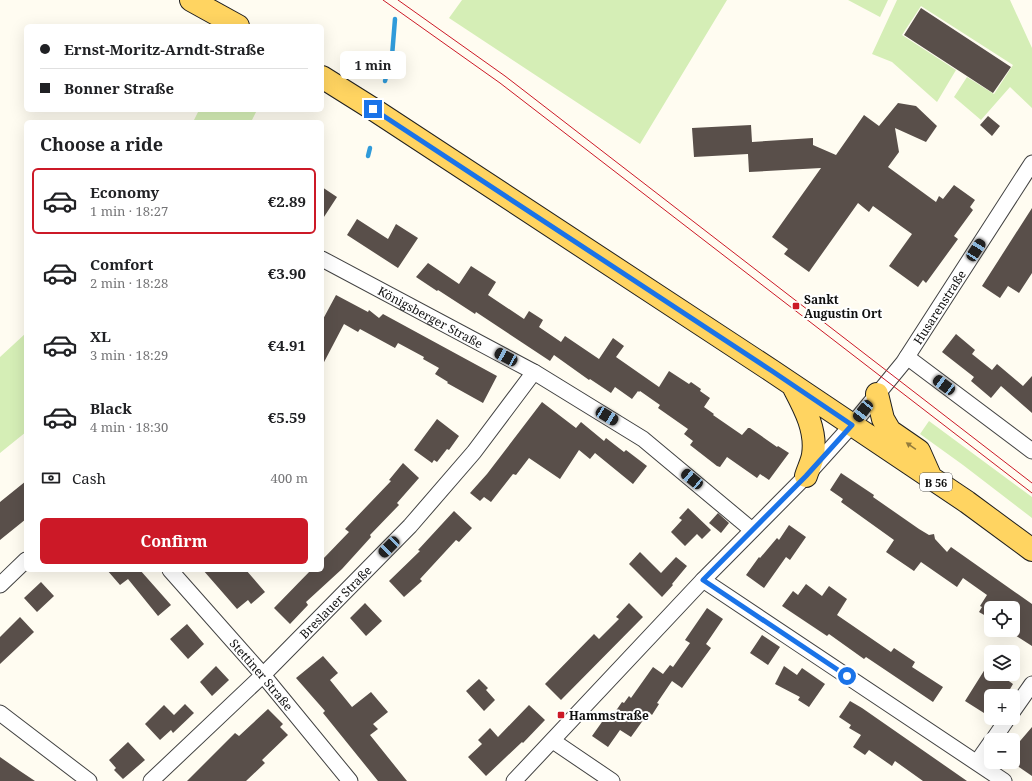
<!DOCTYPE html>
<meta charset="utf-8">
<style>
:root{--surface:#fff;--page:#f2f2f2;--text:#202124;--muted:#757577;--line:#e0e0e0;--accent:#cc1927}
body{margin:0;font-family:"Noto Serif",serif;background:var(--page);color:var(--text);height:100vh;display:flex;flex-direction:column;font-size:15px;white-space:nowrap}
*{box-sizing:border-box;margin:0}
p{font-size:13px;color:var(--muted)}
.icon{flex:none;width:22px;height:22px;fill:none;stroke:currentColor;stroke-width:2;stroke-linecap:round;stroke-linejoin:round}
.map{position:relative;flex:1;overflow:hidden}
.panel{position:absolute;left:24px;top:120px;width:300px;height:452px;display:flex;flex-direction:column;background:var(--surface);border-radius:6px;box-shadow:0 4px 16px #0002}
.panel>*{flex:none}
.hud{position:absolute;left:24px;top:24px;width:300px;height:88px;border-radius:6px;box-shadow:0 4px 16px #0002;display:grid;align-content:center;height:88px;padding:0 16px;background:var(--surface)}
.fabs{position:absolute;left:984px;top:601px;display:grid;gap:8px}
.fabs a{display:grid;place-items:center;width:36px;height:36px;border-radius:6px;background:var(--surface);box-shadow:0 4px 16px #0002;font-size:20px}
.end{position:absolute;width:18px;height:18px;margin:-9px;border:5px solid #1a73e8;background:#fff;box-shadow:0 0 0 2px #fff}
.from{border-radius:50%}
.bubble{position:absolute;height:28px;border-radius:6px;background:var(--surface);box-shadow:0 4px 16px #0002;font-size:13px;font-weight:700;line-height:28px;text-align:center}
.car{position:absolute;width:12px;height:24px;margin:-12px -6px;border-radius:5px;box-shadow:0 0 3px 1px #0007;background:linear-gradient(#222 24%,#8ab4d8 0 40%,#222 0 76%,#8ab4d8 0 86%,#222 0)}
.hud b{display:flex;align-items:center;gap:14px;height:38px;font-size:15px}
.hud b+b{border-top:1px solid var(--line)}
.hud i{width:10px;height:10px;background:var(--text)}
ul{padding:0;list-style:none}
li{display:flex;align-items:center;gap:12px;height:66px;margin:0 8px 6px;padding:0 8px;border:2px solid transparent;border-radius:6px}
li div{flex:1}
li b{display:block;font-size:15px}
li em{font-style:normal;font-weight:700}
li.active{border-color:var(--accent)}
li>.icon{width:36px;height:36px;stroke-width:1.5}
h2{padding:0 16px;font-size:18px;line-height:48px}
.pay{display:flex;align-items:center;gap:10px;height:44px;padding:0 16px;font-size:15px}
.pay p{margin-inline-start:auto}
.cta{display:flex;gap:8px;margin-top:auto;padding:8px 16px}
.cta a{flex:1;height:46px;border-radius:6px;background:var(--accent);color:#fff;font-size:16px;font-weight:700;line-height:46px;text-align:center}
.map>svg:first-child{display:block}
.green{fill:#d5eeb6}
.lines{fill:none;stroke-linecap:round;stroke-linejoin:round}
.stream{stroke:#309bda;stroke-width:4.5}
.building{fill:#594f4a}
.minor-casing{stroke:#424242;stroke-width:17}
.primary-casing{stroke:#202020;stroke-width:24}
.minor{stroke:#fff;stroke-width:15}
.primary{stroke:#ffd461;stroke-width:22}
.tram{stroke:#cc1927;stroke-width:1}
.oneway{fill:#937b3c}
.route{stroke:#1a73e8;stroke-width:5}
.poi-dot{fill:#cc1927;stroke:#fff;stroke-width:1.5}
.labels{text-anchor:middle;dominant-baseline:central;stroke-width:4;stroke-linejoin:round;paint-order:stroke}
.shield{fill:#fff;stroke:#575757;stroke-width:1}
.shield-label{font-size:11px;font-weight:bold;fill:#0f0f0f}
.poi-label{font-size:12px;font-weight:bold;fill:#0f0f0f;stroke:#fff;text-anchor:start}
.street-label{font-size:12px;fill:#0f0f0f;stroke:#fff}
</style>
<div class="map">
<svg width="1032" height="781" viewBox="0 0 1032 781">
<rect width="100%" height="100%" fill="#fffcf1"/>
<!-- green -->
<path class="green" d="M462,0h265l-87,144 -191,-126z
M848,0h40l-8,17z
M897,0h113l22,48v60l-22,-21 -29,33 -27,-23 13,-20 27,17 19,-29 -92,-59 -19,29 54,35 -19,32 -45,-40 -20,-8z
M199,110h58l-6,12h-58z
M26,333v99l-26,21v-96z
M929,421l103,76v21l-69,-53 -43,-31z"/>
<g class="lines">
<!-- stream -->
<path class="stream" d="M385,81l7,-25 3,-37
M368,156l2,-8"/>
</g>
<!-- building -->
<path class="building" d="M921,8l90,59 -18,26 -89,-58z
M898,103l18,3 21,20 -11,16 -31,-14 4,24 -11,15 48,35 3,-6 4,3 11,-14 21,15 -5,7 3,3 -19,26 4,3 -32,44 -3,-3 -5,7 -29,-21 23,-32 -39,-28 -4,6 -11,-9 -49,69 -25,-18 4,-5 -16,-12 49,-69 -72,4 -1,-18 -54,3 -2,-29 59,-3 1,17 61,-4v7l23,10 28,-40 15,11z
M988,116l12,10 -8,10 -12,-11z
M322,187l15,10 -15,23z
M1032,208v65l-13,20 -11,-7 -8,12 -18,-12z
M357,219l31,20 8,-15 22,14 -20,30 -51,-33z
M428,263l31,21 12,-18 25,16 -8,13 36,24 5,-8 14,9 -4,7 22,15 4,-6 34,23 14,-21 11,8 -8,11 43,30 10,-16 20,13 2,-2 10,7 -1,2 10,7 -6,9 10,7 -1,1 29,20 6,-7h2l27,19 1,-1 11,7 -20,27 -9,-6 -3,4 -30,-21 -7,10 -3,-1 -27,-21 3,-4 -9,-7 4,-5 -30,-21 2,-3 -20,-14 -1,1 -1,-1 -6,8 -17,-12 -4,6 -21,-14 -1,1 -35,-25 -4,6 -74,-49 -1,2 -37,-24 -1,1 -21,-14z
M336,295l32,17 1,-2 10,8 4,-4 114,62 -14,27 -36,-20 1,-1 -13,-8 4,-6 -16,-9 1,-2 -26,-14 -3,5 -35,-19 -2,3 -14,-8 -22,42v-45z
M956,334l19,16 -3,4 20,16 5,-6 26,22 9,-10v37l-31,-27 -10,12 -20,-17 3,-4 -32,-25z
M542,402l34,26 5,-6 23,19 2,-3 18,14 2,-2 21,16 -14,18 -38,-31 -5,6 -11,-9 -19,29 -31,-21 -13,17 -3,-1 -22,28 -7,-5 -4,4 -10,-8 17,-19z
M437,419l22,17 -10,14 -2,-1 -10,13 -3,-2 -2,3 -18,-13z
M403,463l16,15 -22,25 2,2 -29,30 1,2 -29,32 -36,33 2,3 -18,19 -16,-16 37,-38h11v-10l27,-28 -4,-3 46,-48 -2,-1z
M841,473l33,22 -1,2 46,32 10,6 5,-1 1,5 12,13 4,-5 81,57v42l-25,-16h6v-22h-22v11l-12,-7 3,-5 -2,-1 7,-11 -24,-17 -6,9 -36,-25 -7,9 -28,-19 8,-12 -53,-38 2,-3 -13,-9z
M26,481v38l-26,21v-38z
M688,508l23,22 -9,9 -5,-5 -12,12 -14,-14 11,-12 -3,-2z
M454,511l18,17 -13,14 -3,-2 -36,39 2,2 -18,16 -15,-16 31,-30 -2,-1z
M718,513l11,10 -8,10 -12,-10z
M789,525l17,12 -16,23 -4,-3 -22,31 -18,-13 13,-18 1,1 17,-20 2,2z
M640,552l21,21 15,-16 11,9 -15,18 1,1 -11,12 -33,-33z
M107,570h33l31,35 -13,11 -30,-37 -8,6z
M203,570h43l19,22 -14,12 -3,-4 -11,9z
M41,582l13,14 -17,16 -13,-14z
M806,584l16,12 7,-10 18,13 -10,16 54,37 3,-4 21,14 -3,5 31,20 -10,15 -67,-45 -2,2 -35,-25 -2,2 -45,-30 11,-15 5,4z
M365,603l17,18 -16,15 -16,-18z
M629,603l14,14 -82,83 -16,-16 49,-50 5,5 20,-20 -3,-2z
M707,608l16,11 -17,25 5,4 -29,40 -10,-7 -15,22 2,1 -7,11 -3,-3 -18,25 -11,-7 -12,17 -16,-11 17,-24 4,3 9,-13 2,1 5,-7 2,2 22,-31 10,7 7,-9 3,2 17,-24 -5,-3z
M20,617l14,15 -34,32v-27z
M187,624l17,20 -16,15 -18,-20z
M762,635l18,12 -12,18 -18,-12z
M323,656l15,17 -8,7 22,27 19,-15 17,20 -15,12 5,5 -8,6 37,46h-29l-55,-68 2,-2 -29,-33z
M216,666l13,14 -17,16 -12,-14z
M784,666l13,9 5,-7 23,16 -16,23 -11,-7 2,-3 -25,-13z
M987,666l4,3v5h8l14,10 -7,12h-15v5l-7,12 -19,-12z
M479,679l9,9 -2,2 9,10 -11,11 -18,-20z
M850,701l12,7 105,73h-44l-28,-20 -3,5 -23,-16 -4,5 -12,-8 8,-12 -12,-7 2,-3 -12,-8z
M185,704l9,9 -21,20 -2,-3 -11,10 -15,-16 19,-19 10,10z
M529,705l16,15 -22,23 -1,-1 -36,34 -18,-19 14,-13 -4,-4 12,-12 8,9z
M268,709l15,15 -3,3 8,8 -26,25 3,3 -19,18h-59l48,-48 4,3z
M1032,727v49l-19,-13 1,-15z
M128,742l17,18 -22,19 -9,-9 2,-2 -7,-8z
M0,757l20,14 15,10h-35z"/>
<g class="lines">
<!-- minor casing -->
<g class="minor-casing">
<g id="minor">
<path id="s1" d="M322,259l212,113 109,67 109,91"/>
<path d="M907,357l125,94"/>
<path id="s2" d="M170,570l93,105 87,106"/>
<path d="M703,580l301,201"/>
<path d="M0,585l26,-25"/>
<path d="M1013,711l19,-27"/>
<path d="M0,713l89,68"/>
<path d="M993,740l15,-22"/>
<path d="M553,741l59,40"/>
<path d="M977,762l14,-20"/>
<path id="s3" d="M151,781l112,-106 147,-149 64,-74 60,-80"/>
<path id="s4" d="M514,781l189,-201 103,-104 46,-51 51,-62 129,-200"/>
</g>
</g>
<!-- primary casing -->
<g class="primary-casing">
<path id="primary" d="M191,0l47,26
M322,77l51,32 399,262 195,131 65,48
M793,386c11,21 24,44 20,69 -1,7 -5,14 -7,21
M877,394l6,25 7,12 29,20 12,27"/>
</g>
<!-- minor -->
<use href="#minor" class="minor"/>
<!-- primary -->
<use href="#primary" class="primary"/>
<!-- tram -->
<path class="tram" d="M383,0l117,83 532,410
M398,0l107,76 527,407"/>
</g>
<!-- one-way arrows -->
<defs><path id="oneway-solid" d="M-6-.8H1V-3.2L6.5 0L1 3.2V.8H-6Z"/></defs>
<use class="oneway" href="#oneway-solid" transform="translate(911 446) rotate(-145)"/>
<g class="lines">
<!-- route -->
<path class="route" d="M373,109l399,262 80,54 -46,51 -103,104 144,96"/>
</g>
<!-- markers -->
<g class="poi-dot">
<rect x="792" y="302" width="8" height="8" rx="2"/>
<rect x="557" y="711" width="8" height="8" rx="2"/>
</g>
<g class="labels">
<!-- shield labels -->
<rect class="shield" x="920" y="473" width="32" height="18" rx="3"/>
<g class="shield-label">
<text x="936" y="482">B 56</text>
</g>
<!-- poi labels -->
<g class="poi-label">
<text x="804" y="299">Sankt<tspan x="804" dy="14">Augustin Ort</tspan></text>
<text x="569" y="715">Hammstraße</text>
</g>
<!-- street labels -->
<g class="street-label">
<text stroke="none"><textPath href="#s4" startOffset="638">Husarenstraße</textPath></text>
<text stroke="none"><textPath href="#s1" startOffset="123">Königsberger Straße</textPath></text>
<text stroke="none"><textPath href="#s3" startOffset="257">Breslauer Straße</textPath></text>
<text stroke="none"><textPath href="#s2" startOffset="139">Stettiner Straße</textPath></text>
</g>
</g>
</svg>
<div class="fabs">
<a><svg class="icon" aria-label="locate" viewBox="0 0 24 24"><circle cx="12" cy="12" r="6"/><path d="M12 2v4M12 18v4M2 12h4M18 12h4"/></svg></a>
<a><svg class="icon" aria-label="layers" viewBox="0 0 24 24"><path d="M12 4l9 5-9 5-9-5zM3 14l9 5 9-5"/></svg></a>
<a>+</a>
<a>−</a>
</div>
<i class="end from" style="left:847px;top:676px"></i>
<i class="end" style="left:373px;top:109px"></i>
<div class="bubble" style="left:340px;top:51px;width:66px">1 min</div>
<i class="car" style="left:976px;top:250px;rotate:33deg"></i>
<i class="car" style="left:506px;top:357px;rotate:298deg"></i>
<i class="car" style="left:944px;top:385px;rotate:307deg"></i>
<i class="car" style="left:863px;top:411px;rotate:218deg"></i>
<i class="car" style="left:607px;top:416px;rotate:121deg"></i>
<i class="car" style="left:692px;top:479px;rotate:310deg"></i>
<i class="car" style="left:389px;top:547px;rotate:225deg"></i>
<div class="hud">
<b><i class="from"></i>Ernst-Moritz-Arndt-Straße</b>
<b><i></i>Bonner Straße</b>
</div>
<section class="panel">
<h2>Choose a ride</h2>
<ul>
<li class="active"><svg class="icon" aria-label="car" viewBox="0 0 24 24"><path d="M5 17H2v-5l4-1 3-4h7l3 4 3 1v5h-3M9 17h6M6 11h13"/><circle cx="7" cy="17" r="2"/><circle cx="17" cy="17" r="2"/></svg><div><b>Economy</b><p>1 min · 18:27</p></div><em>€2.89</em></li>
<li><svg class="icon" aria-label="car" viewBox="0 0 24 24"><path d="M5 17H2v-5l4-1 3-4h7l3 4 3 1v5h-3M9 17h6M6 11h13"/><circle cx="7" cy="17" r="2"/><circle cx="17" cy="17" r="2"/></svg><div><b>Comfort</b><p>2 min · 18:28</p></div><em>€3.90</em></li>
<li><svg class="icon" aria-label="car" viewBox="0 0 24 24"><path d="M5 17H2v-5l4-1 3-4h7l3 4 3 1v5h-3M9 17h6M6 11h13"/><circle cx="7" cy="17" r="2"/><circle cx="17" cy="17" r="2"/></svg><div><b>XL</b><p>3 min · 18:29</p></div><em>€4.91</em></li>
<li><svg class="icon" aria-label="car" viewBox="0 0 24 24"><path d="M5 17H2v-5l4-1 3-4h7l3 4 3 1v5h-3M9 17h6M6 11h13"/><circle cx="7" cy="17" r="2"/><circle cx="17" cy="17" r="2"/></svg><div><b>Black</b><p>4 min · 18:30</p></div><em>€5.59</em></li>
</ul>
<div class="pay"><svg class="icon" aria-label="cash" viewBox="0 0 24 24"><path d="M3 7h18v10H3z"/><circle cx="12" cy="12" r="2"/></svg>Cash<p>400 m</p></div>
<div class="cta"><a>Confirm</a></div>
</section>
</div>
